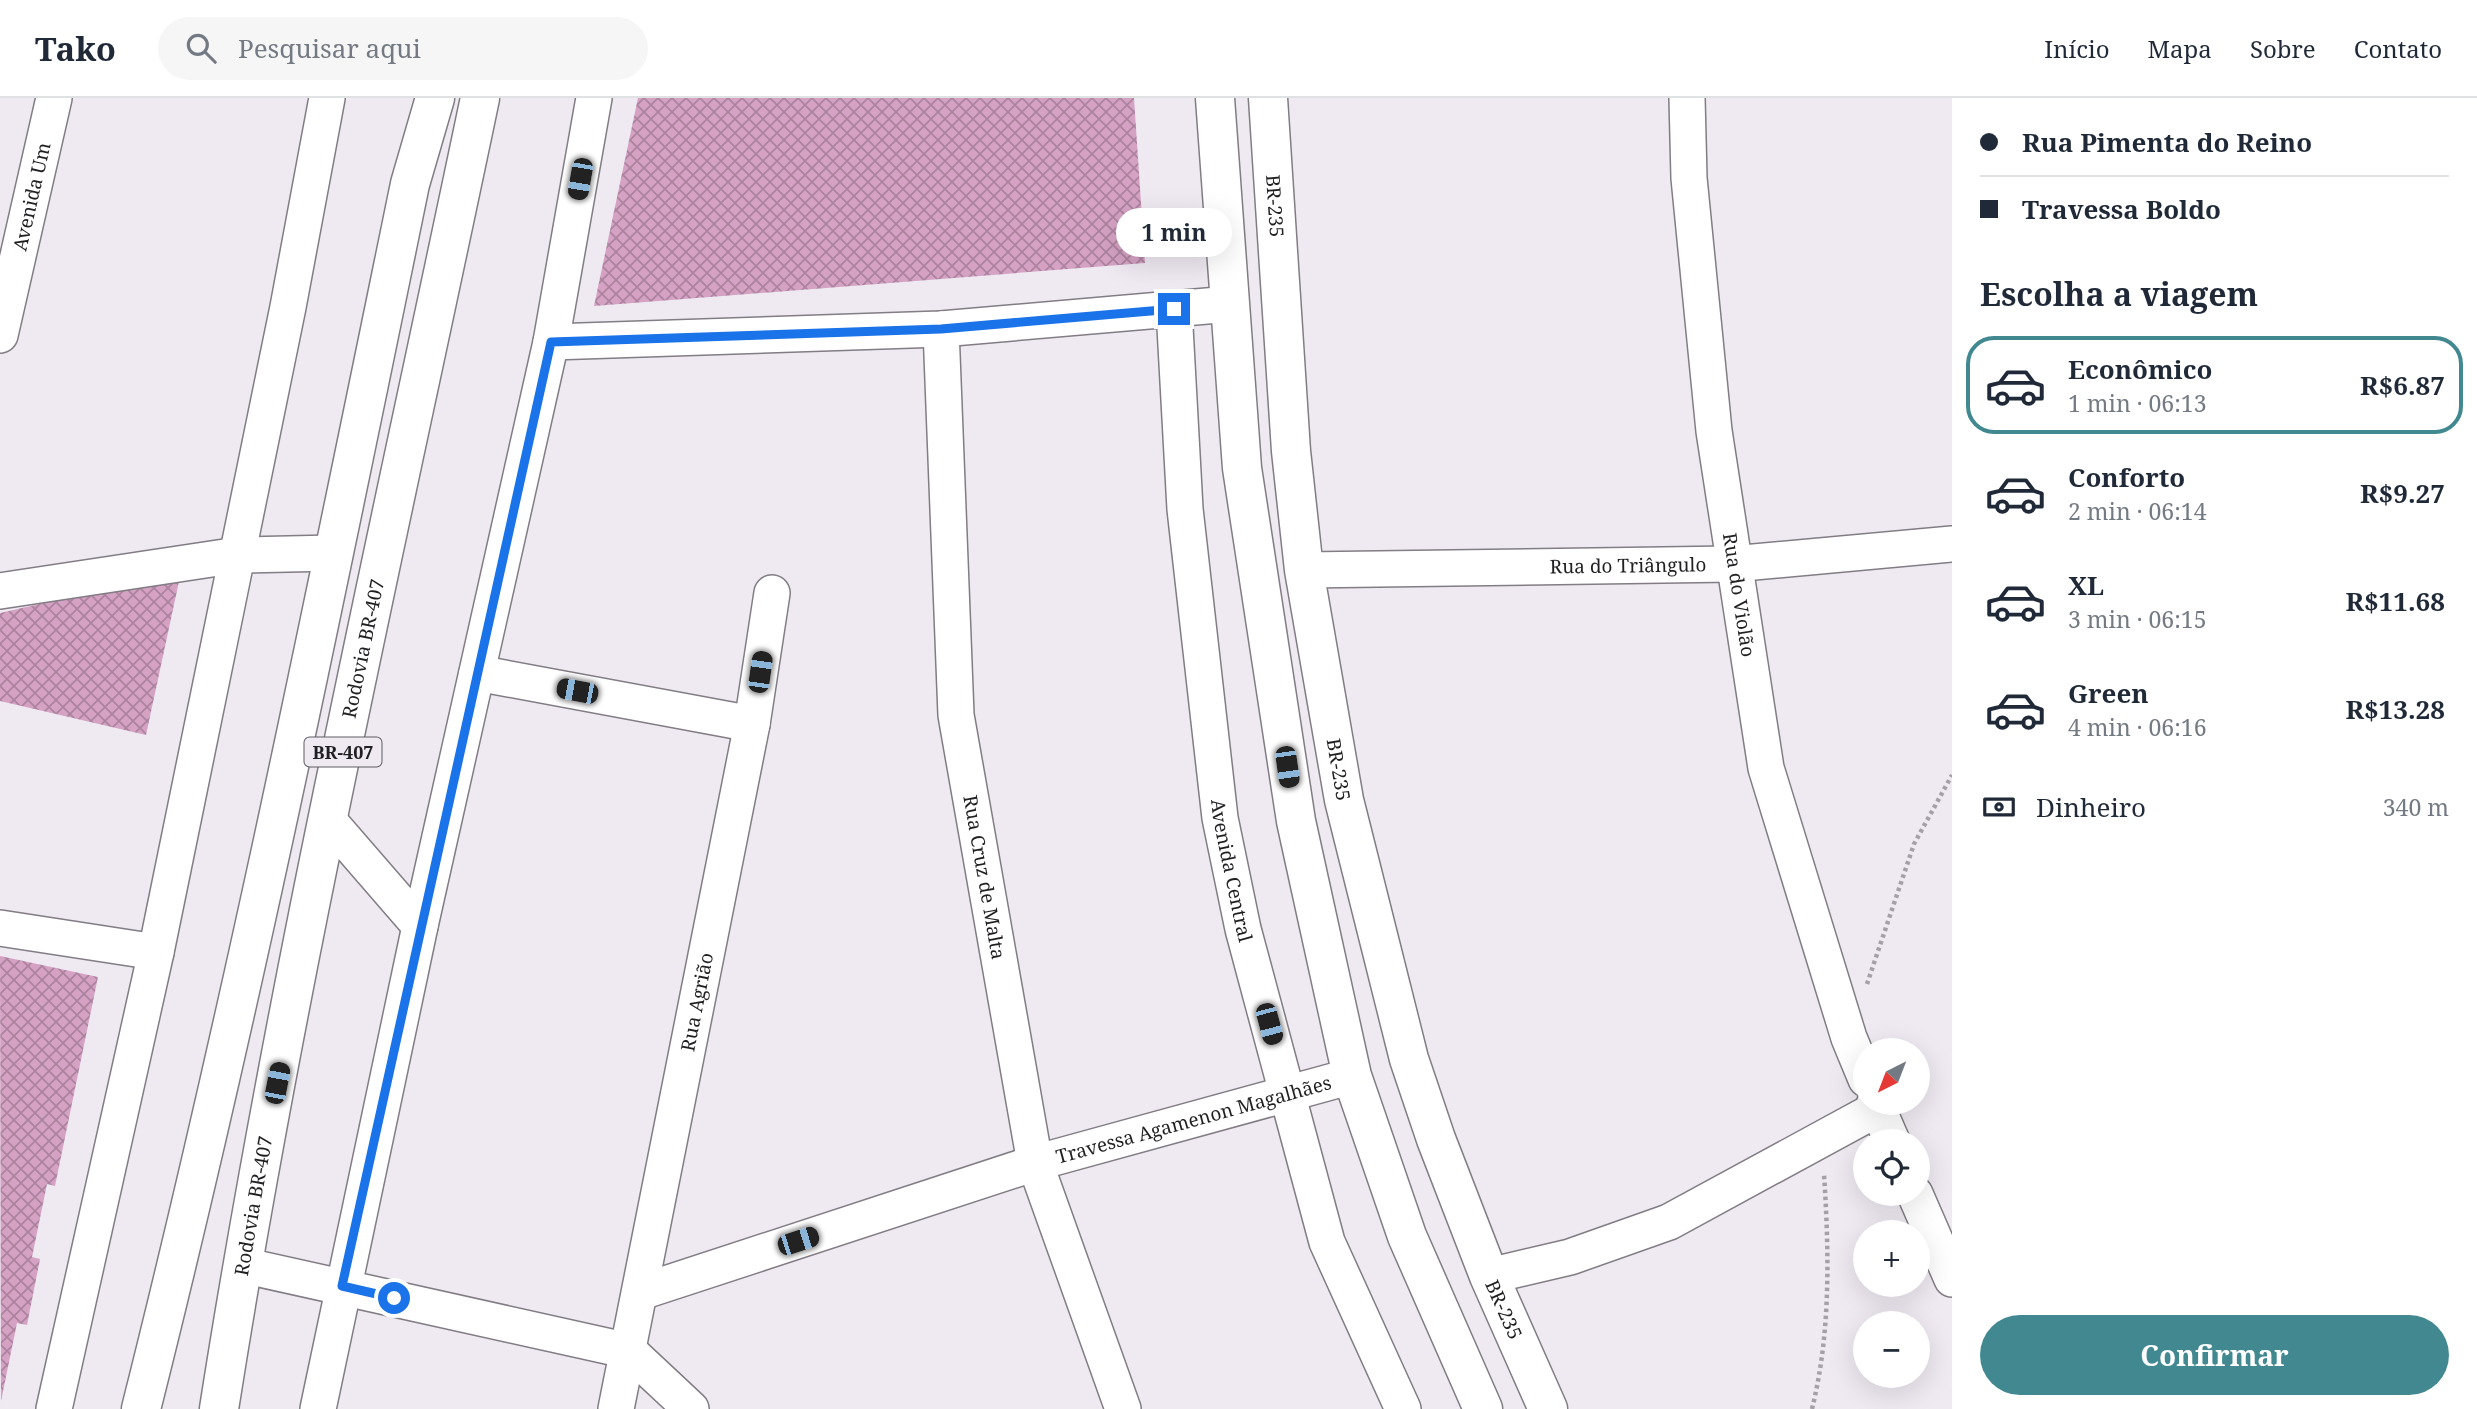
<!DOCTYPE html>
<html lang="pt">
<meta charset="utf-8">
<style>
:root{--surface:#fff;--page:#f6f6f7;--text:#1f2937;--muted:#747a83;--line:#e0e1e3;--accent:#418890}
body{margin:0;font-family:"Noto Serif",serif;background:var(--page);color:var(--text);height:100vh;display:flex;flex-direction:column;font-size:26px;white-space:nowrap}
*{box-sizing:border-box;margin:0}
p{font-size:23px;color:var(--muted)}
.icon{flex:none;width:38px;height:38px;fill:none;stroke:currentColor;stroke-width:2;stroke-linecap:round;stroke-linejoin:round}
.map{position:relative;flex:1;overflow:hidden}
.details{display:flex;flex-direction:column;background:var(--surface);width:525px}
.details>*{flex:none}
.guide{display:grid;align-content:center;height:154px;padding:0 28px;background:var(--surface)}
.needle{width:46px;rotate:222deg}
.fabs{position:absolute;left:1853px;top:940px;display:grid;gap:14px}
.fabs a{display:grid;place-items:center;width:77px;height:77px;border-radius:50%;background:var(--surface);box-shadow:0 7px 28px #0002;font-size:35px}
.end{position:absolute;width:32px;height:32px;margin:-16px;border:9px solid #1a73e8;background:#fff;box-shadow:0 0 0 4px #fff}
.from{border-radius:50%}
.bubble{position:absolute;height:49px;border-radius:24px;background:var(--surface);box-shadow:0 7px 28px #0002;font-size:23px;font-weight:700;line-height:49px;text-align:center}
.car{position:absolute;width:21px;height:42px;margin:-21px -10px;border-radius:9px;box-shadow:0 0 5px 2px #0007;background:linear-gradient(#222 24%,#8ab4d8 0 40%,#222 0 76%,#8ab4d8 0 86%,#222 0)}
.guide b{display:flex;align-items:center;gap:24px;height:66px;font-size:26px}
.guide b+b{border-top:2px solid var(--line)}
.guide i{width:18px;height:18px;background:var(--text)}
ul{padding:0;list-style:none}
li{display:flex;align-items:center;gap:21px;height:98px;margin:0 14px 10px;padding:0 14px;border:4px solid transparent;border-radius:28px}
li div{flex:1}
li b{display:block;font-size:26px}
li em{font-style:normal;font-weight:700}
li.current{border-color:var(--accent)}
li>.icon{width:63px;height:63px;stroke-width:1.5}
h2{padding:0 28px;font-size:32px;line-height:84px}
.pay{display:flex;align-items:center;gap:18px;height:77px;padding:0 28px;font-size:26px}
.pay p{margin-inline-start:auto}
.button{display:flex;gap:14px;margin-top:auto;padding:14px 28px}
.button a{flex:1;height:80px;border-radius:42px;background:var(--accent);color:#fff;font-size:28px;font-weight:700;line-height:80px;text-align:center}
header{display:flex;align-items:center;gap:42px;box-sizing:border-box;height:98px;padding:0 35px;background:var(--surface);border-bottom:2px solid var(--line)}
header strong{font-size:33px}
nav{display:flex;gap:38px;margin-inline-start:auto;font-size:24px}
.search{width:490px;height:63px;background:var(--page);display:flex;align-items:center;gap:18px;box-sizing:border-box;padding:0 24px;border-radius:38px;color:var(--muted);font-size:26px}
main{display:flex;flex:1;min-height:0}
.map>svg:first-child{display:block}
.building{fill:url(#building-cross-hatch)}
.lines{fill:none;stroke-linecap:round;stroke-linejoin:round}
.street-casing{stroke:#827c84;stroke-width:38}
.primary-casing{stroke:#827c84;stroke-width:41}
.highway-casing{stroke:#827c84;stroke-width:41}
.path{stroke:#a5a0a7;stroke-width:4.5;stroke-dasharray:3.5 3.5;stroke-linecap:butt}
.street{stroke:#fff;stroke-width:35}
.primary{stroke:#fff;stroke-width:38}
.highway{stroke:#fff;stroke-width:38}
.route{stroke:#1a73e8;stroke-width:9}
.labels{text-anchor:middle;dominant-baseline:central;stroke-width:7;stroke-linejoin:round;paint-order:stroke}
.shield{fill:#efe9f2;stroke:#5f5c60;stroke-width:2}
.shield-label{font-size:18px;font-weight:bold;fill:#211f22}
.street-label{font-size:19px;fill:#211f22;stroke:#efe9f2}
</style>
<header>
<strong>Tako</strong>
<div class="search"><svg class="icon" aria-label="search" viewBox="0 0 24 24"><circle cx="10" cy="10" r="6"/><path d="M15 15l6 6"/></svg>Pesquisar aqui</div>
<nav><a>Início</a><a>Mapa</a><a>Sobre</a><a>Contato</a></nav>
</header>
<main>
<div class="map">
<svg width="1952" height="1311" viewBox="0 0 1952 1311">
<defs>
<pattern id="building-cross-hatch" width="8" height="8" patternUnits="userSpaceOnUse" patternTransform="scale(1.75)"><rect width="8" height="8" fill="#d5a2c4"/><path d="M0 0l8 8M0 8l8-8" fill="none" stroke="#ac839f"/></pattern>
</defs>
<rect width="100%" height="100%" fill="#efe9f2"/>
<!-- building -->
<path class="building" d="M638,0h496l11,165 -551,43z
M181,474l-35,163 -146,-34v-88z
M0,858l98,21 -43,209 -8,-2 -15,73 8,2 -13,66 -10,-2 -16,78z"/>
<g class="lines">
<!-- street casing -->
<g class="street-casing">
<g id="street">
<path id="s1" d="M1687,0l2,80 25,253 52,337 83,270 17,41"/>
<path id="s2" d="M1174,211l11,200 35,309 23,111 84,313 76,167"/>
<path id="s3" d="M941,231l15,386 79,448 88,246"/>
<path id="s4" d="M0,237l54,-237"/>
<path d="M551,244l390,-13 289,-25"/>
<path id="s5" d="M1304,472l428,-6 220,-20"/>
<path d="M0,493l238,-36 96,-2"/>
<path d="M477,575l275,51"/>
<path d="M329,723l91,105"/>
<path d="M0,830l156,24"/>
<path d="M1875,1004l17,39"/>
<path d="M1915,1096l37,85"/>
<path d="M242,1167l387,86 62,58"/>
<path d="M1489,1178l81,-19 99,-35 208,-113"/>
<path id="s6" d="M641,1194l394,-129 317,-87"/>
<path d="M54,1311l102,-457 132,-645 39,-209"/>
<path d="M318,1311l102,-483 131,-584 43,-244"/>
<path id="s7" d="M616,1311l136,-685 20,-131"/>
</g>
</g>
<!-- primary casing -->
<g class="primary-casing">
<g id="primary">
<path d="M1215,0l27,370 54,353 56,255 55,160 76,173"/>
<path id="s8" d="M1268,0l23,353 13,119 40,230 65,259 27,80 53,137 59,133"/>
</g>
</g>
<!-- highway casing -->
<g class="highway-casing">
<g id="highway">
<path d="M141,1311c102,-405 185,-816 269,-1225l25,-86"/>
<path id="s9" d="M219,1311c69,-440 170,-875 261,-1311"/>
</g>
</g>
<!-- path -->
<path class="path" d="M1867,886l47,-140 38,-69
M1812,1311c19,-77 17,-156 12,-235"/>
<!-- street -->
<use href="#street" class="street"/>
<!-- primary -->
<use href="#primary" class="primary"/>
<!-- highway -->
<use href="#highway" class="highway"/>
</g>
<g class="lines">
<!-- route -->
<path class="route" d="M394,1200l-52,-12 209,-944 390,-13 233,-20"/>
</g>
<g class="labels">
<!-- shield labels -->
<rect class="shield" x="304.5" y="639.5" width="77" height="29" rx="5"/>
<g class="shield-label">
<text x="343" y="654">BR-407</text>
</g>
<!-- street labels -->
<g class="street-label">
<text stroke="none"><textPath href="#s4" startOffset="142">Avenida Um</textPath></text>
<text stroke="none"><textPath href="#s8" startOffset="108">BR-235</textPath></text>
<text stroke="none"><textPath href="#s5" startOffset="324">Rua do Triângulo</textPath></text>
<text stroke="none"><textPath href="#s1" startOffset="500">Rua do Violão</textPath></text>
<text stroke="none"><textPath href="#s9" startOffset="774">Rodovia BR-407</textPath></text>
<text stroke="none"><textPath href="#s8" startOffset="676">BR-235</textPath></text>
<text stroke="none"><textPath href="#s2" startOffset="565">Avenida Central</textPath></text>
<text stroke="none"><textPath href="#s3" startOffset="551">Rua Cruz de Malta</textPath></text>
<text stroke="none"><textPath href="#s7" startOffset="415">Rua Agrião</textPath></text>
<text stroke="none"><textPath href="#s6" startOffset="579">Travessa Agamenon Magalhães</textPath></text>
<text stroke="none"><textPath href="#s9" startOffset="206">Rodovia BR-407</textPath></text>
<text stroke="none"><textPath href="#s8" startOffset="1242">BR-235</textPath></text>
</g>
</g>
</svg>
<div class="fabs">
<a><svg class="needle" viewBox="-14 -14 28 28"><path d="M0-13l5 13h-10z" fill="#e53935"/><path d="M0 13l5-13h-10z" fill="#747a83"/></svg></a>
<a><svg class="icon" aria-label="locate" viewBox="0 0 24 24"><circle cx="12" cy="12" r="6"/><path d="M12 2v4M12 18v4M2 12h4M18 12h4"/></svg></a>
<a>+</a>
<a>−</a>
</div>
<i class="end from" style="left:394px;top:1200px"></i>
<i class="end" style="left:1174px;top:211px"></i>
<div class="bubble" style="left:1116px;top:110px;width:116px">1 min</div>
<i class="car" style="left:580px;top:81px;rotate:190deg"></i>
<i class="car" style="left:760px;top:574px;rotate:8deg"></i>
<i class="car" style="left:577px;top:593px;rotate:281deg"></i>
<i class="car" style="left:1287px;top:669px;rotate:172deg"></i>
<i class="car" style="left:1269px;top:926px;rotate:165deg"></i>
<i class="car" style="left:277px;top:985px;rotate:11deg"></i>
<i class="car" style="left:798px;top:1143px;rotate:72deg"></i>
</div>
<section class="details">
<div class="guide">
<b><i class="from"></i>Rua Pimenta do Reino</b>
<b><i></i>Travessa Boldo</b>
</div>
<h2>Escolha a viagem</h2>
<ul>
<li class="current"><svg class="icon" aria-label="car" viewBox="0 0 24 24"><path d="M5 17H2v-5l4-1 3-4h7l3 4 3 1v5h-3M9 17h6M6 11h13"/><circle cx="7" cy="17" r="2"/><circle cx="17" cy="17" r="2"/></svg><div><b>Econômico</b><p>1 min · 06:13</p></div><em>R$6.87</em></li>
<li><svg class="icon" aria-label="car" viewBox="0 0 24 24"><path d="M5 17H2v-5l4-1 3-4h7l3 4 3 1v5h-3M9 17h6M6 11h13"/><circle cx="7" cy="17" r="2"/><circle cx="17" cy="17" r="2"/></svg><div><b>Conforto</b><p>2 min · 06:14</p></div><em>R$9.27</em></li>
<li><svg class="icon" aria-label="car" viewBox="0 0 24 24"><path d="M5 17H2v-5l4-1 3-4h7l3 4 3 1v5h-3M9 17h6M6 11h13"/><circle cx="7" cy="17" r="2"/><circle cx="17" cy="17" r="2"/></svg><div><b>XL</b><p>3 min · 06:15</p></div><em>R$11.68</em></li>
<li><svg class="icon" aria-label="car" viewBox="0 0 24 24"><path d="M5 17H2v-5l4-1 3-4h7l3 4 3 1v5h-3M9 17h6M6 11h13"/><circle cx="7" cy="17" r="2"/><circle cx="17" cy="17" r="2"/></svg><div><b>Green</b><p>4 min · 06:16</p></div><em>R$13.28</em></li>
</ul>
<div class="pay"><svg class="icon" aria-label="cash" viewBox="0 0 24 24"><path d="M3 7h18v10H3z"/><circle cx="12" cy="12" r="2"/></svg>Dinheiro<p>340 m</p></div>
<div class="button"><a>Confirmar</a></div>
</section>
</main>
